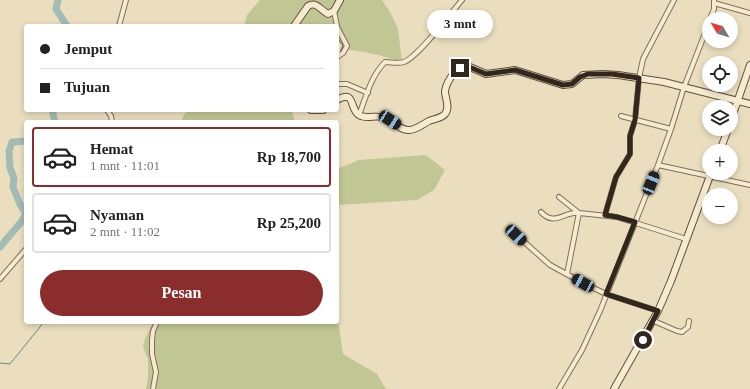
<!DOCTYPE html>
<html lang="id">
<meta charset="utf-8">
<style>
:root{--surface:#fff;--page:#f6f6f6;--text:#222;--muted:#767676;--line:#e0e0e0;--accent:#8c2d2d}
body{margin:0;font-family:Georgia,serif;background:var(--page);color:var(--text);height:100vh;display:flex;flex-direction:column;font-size:15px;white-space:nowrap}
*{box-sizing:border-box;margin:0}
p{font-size:13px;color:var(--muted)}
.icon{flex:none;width:22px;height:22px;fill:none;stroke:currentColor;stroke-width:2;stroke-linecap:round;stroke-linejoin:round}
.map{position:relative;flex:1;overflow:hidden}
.panel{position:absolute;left:24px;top:120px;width:315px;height:204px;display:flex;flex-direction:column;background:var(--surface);border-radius:4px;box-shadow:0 2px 6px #0003}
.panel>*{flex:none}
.banner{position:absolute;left:24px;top:24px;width:315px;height:88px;border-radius:4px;box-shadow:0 2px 6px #0003;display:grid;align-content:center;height:88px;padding:0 16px;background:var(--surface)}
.needle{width:26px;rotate:308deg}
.tools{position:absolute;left:702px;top:12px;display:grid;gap:8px}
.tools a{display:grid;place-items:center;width:36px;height:36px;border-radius:50%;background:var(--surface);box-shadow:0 2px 6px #0003;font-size:20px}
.end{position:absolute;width:18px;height:18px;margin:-9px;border:5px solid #32271c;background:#fff;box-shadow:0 0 0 2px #fff}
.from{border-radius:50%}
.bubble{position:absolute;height:28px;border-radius:14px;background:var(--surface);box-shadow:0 2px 6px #0003;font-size:13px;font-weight:800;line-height:28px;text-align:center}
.car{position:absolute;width:12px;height:24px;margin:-12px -6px;border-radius:5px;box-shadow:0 0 3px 1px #0007;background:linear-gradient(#222 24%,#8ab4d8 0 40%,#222 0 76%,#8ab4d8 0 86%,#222 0)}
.banner b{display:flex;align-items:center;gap:14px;height:38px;font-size:15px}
.banner b+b{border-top:1px solid var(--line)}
.banner i{width:10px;height:10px;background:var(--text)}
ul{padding:7px 0 0;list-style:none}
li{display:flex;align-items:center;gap:12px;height:60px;margin:0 8px 6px;padding:0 8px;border:2px solid var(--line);border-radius:4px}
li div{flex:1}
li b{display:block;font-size:15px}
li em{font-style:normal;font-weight:800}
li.current{border-color:var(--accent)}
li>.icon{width:36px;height:36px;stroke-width:1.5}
.primary-button{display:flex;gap:8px;margin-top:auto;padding:8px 16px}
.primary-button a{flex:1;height:46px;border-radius:24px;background:var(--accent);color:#fff;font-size:16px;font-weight:800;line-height:46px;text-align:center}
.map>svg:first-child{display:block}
.green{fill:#c0c794}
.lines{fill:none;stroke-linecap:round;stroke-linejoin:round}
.stream{stroke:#6a8982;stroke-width:1}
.river{stroke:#a2bcb5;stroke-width:7}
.street-casing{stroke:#816f59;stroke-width:6}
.secondary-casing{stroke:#63503c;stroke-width:8}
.street{stroke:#f6ebd1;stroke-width:4}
.secondary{stroke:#f6ebd1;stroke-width:6}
.route{stroke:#32271c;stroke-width:5}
</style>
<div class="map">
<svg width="750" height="389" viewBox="0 0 750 389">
<rect width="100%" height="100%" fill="#eadebf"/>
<!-- green -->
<path class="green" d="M260,0h122l8,12 8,17 4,33c-21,-7 -42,-12 -65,-13v-23h-96l4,-3 2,-8z
M190,110h102l3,12h-113c-1,-5 4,-10 8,-12z
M426,155l19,15 -11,20 -17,10 -80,5v-36l22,-9z
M337,312l6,42 34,20 9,15h-240l2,-12v-18l-5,-12 2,-8 8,-17h184z"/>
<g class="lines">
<!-- stream -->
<path class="stream" d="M0,363l10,1 34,-42"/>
<!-- river -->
<path class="river" d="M58,0l-2,9 11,17
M52,110l3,12
M0,247l22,-26 4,-7 -6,-10 -7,-17 1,-9 -4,-10 -1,-17 3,-9 14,-1"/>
<!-- street casing -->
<g class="street-casing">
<path id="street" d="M714,3l36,10
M334,11l3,15
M710,19l4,-10v-9
M119,26l7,-26
M337,27l10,19 -4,7 -6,4
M337,42l3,4 -3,7
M337,84h10l21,9
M107,110l4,6 1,6
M359,115c7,-18 12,-39 26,-53 6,0 13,2 19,0 14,-5 47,-49 58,-62
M621,116l50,13
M658,165l92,20
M559,197l20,16 38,4 69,22
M541,212c13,15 24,-1 38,1l-12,61
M605,215l11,-38 14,-23v-18l5,-16 4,-42 4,-19 31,-59
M512,231l38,34 33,18 23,11 52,17
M0,279l26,-30
M654,321l23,10 5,1 6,-5 1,-6
M153,389l3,-17 -4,-18v-14l1,-9 4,-9
M559,389l23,-39 18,-39 58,-146 13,-36 13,-42 25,-64"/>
</g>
<!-- secondary casing -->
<g class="secondary-casing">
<path id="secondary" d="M294,26l14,-20c9,-5 12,4 20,8l6,-3 6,-11
M337,100c19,-11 12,9 22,15 7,5 18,-1 26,3 8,3 16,13 24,12 7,0 14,-6 20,-9 5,-2 13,-3 16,-7 5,-6 1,-15 0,-21 0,-9 9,-23 18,-27l7,1 16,7 29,-4 48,15 9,-1 11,-9 20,-1 15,1 46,7 86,22
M311,110h12
M731,120l19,-55
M720,151l8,-22
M614,389l44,-78 13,-30 40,-108"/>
</g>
<!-- street -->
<use href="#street" class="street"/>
<!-- secondary -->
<use href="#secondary" class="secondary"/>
</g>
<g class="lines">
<!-- route -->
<path class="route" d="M460,68l7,-2 19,8 29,-4 48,15 9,-1 8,-7 8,-3h24l27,4 -4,42 -5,16v18l-14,23 -11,38 12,2 18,5 -29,72 52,17 -15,29"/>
</g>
</svg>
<div class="tools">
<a><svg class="needle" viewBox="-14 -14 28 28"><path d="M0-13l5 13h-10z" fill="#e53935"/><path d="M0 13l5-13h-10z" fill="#767676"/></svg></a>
<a><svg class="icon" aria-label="locate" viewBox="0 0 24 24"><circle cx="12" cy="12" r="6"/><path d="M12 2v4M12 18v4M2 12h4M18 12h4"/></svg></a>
<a><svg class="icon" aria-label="layers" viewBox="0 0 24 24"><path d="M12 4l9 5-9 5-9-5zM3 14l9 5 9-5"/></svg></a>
<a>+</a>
<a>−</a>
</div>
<i class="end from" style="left:643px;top:340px"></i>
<i class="end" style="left:460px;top:68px"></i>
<div class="bubble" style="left:427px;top:10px;width:66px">3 mnt</div>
<i class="car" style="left:390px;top:120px;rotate:123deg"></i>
<i class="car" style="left:651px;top:183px;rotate:22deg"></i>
<i class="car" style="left:516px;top:235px;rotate:133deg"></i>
<i class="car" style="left:583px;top:283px;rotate:299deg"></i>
<div class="banner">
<b><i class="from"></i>Jemput</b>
<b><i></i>Tujuan</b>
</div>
<section class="panel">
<ul>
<li class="current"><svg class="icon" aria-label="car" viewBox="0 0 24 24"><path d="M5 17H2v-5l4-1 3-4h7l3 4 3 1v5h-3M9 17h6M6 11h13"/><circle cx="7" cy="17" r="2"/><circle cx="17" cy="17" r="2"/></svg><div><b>Hemat</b><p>1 mnt · 11:01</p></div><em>Rp 18,700</em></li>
<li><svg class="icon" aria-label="car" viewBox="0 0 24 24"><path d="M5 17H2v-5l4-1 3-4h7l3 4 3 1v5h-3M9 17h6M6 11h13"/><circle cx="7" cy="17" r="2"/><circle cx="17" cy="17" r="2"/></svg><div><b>Nyaman</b><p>2 mnt · 11:02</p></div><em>Rp 25,200</em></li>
</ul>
<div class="primary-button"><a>Pesan</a></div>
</section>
</div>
